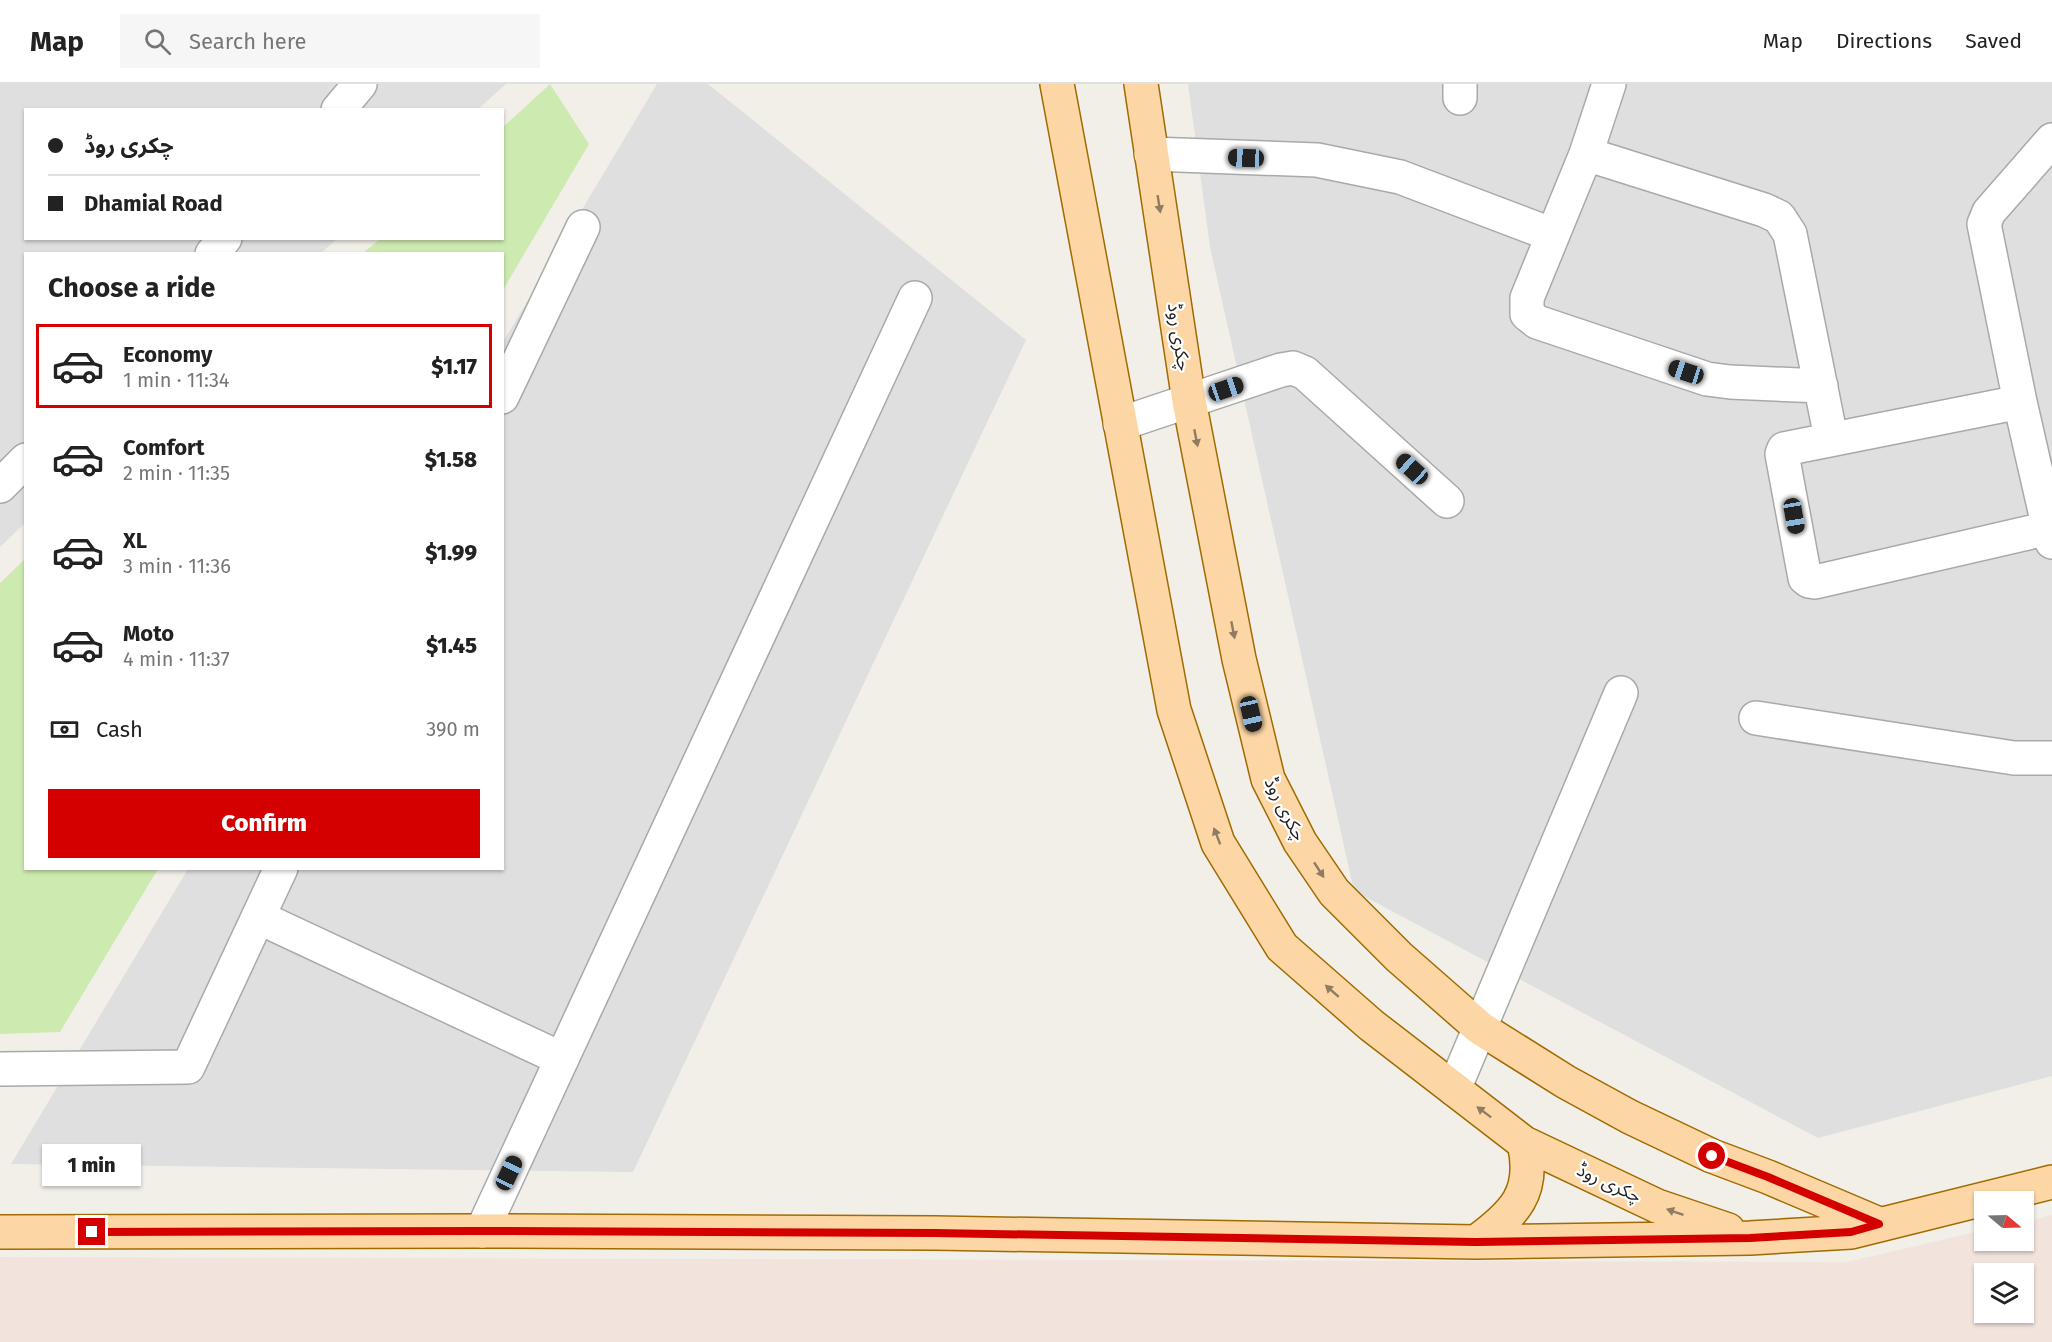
<!DOCTYPE html>
<meta charset="utf-8">
<style>
:root{--surface:#fff;--page:#f6f6f6;--text:#222;--muted:#767676;--line:#e0e0e0;--accent:#d40000}
body{margin:0;font-family:"Fira Sans","Noto Sans Arabic",sans-serif;background:var(--page);color:var(--text);height:100vh;display:flex;flex-direction:column;font-size:22px;white-space:nowrap}
*{box-sizing:border-box;margin:0}
p{font-size:20px;color:var(--muted)}
.icon{flex:none;width:33px;height:33px;fill:none;stroke:currentColor;stroke-width:2;stroke-linecap:round;stroke-linejoin:round}
.map{position:relative;flex:1;overflow:hidden}
.panel{position:absolute;left:24px;top:168px;width:480px;height:618px;display:flex;flex-direction:column;background:var(--surface);border-radius:0px;box-shadow:0 2px 4px #0004}
.panel>*{flex:none}
.banner{position:absolute;left:24px;top:24px;width:480px;height:132px;border-radius:0px;box-shadow:0 2px 4px #0004;display:grid;align-content:center;height:132px;padding:0 24px;background:var(--surface)}
.needle{width:39px;rotate:109deg}
.controls{position:absolute;left:1974px;top:1107px;display:grid;gap:12px}
.controls a{display:grid;place-items:center;width:60px;height:60px;border-radius:0px;background:var(--surface);box-shadow:0 2px 4px #0004;font-size:30px}
.end{position:absolute;width:27px;height:27px;margin:-14px;border:8px solid #d40000;background:#fff;box-shadow:0 0 0 3px #fff}
.from{border-radius:50%}
.bubble{position:absolute;height:42px;border-radius:0px;background:var(--surface);box-shadow:0 2px 4px #0004;font-size:20px;font-weight:800;line-height:42px;text-align:center}
.car{position:absolute;width:18px;height:36px;margin:-18px -9px;border-radius:8px;box-shadow:0 0 4px 2px #0007;background:linear-gradient(#222 24%,#8ab4d8 0 40%,#222 0 76%,#8ab4d8 0 86%,#222 0)}
.banner b{display:flex;align-items:center;gap:21px;height:57px;font-size:22px}
.banner b+b{border-top:2px solid var(--line)}
.banner i{width:15px;height:15px;background:var(--text)}
ul{padding:0;list-style:none}
li{display:flex;align-items:center;gap:18px;height:84px;margin:0 12px 9px;padding:0 12px;border:3px solid transparent;border-radius:0px}
li div{flex:1}
li b{display:block;font-size:22px}
li em{font-style:normal;font-weight:800}
li.on{border-color:var(--accent)}
li>.icon{width:54px;height:54px;stroke-width:1.5}
h2{padding:0 24px;font-size:27px;line-height:72px}
.pay{display:flex;align-items:center;gap:15px;height:66px;padding:0 24px;font-size:22px}
.pay p{margin-inline-start:auto}
.action{display:flex;gap:12px;margin-top:auto;padding:12px 24px}
.action a{flex:1;height:69px;border-radius:0px;background:var(--accent);color:#fff;font-size:24px;font-weight:800;line-height:69px;text-align:center}
header{display:flex;align-items:center;gap:36px;box-sizing:border-box;height:84px;padding:0 30px;background:var(--surface);border-bottom:2px solid var(--line)}
header strong{font-size:28px}
nav{display:flex;gap:33px;margin-inline-start:auto;font-size:21px}
.search{width:420px;height:54px;background:var(--page);display:flex;align-items:center;gap:15px;box-sizing:border-box;padding:0 21px;border-radius:0px;color:var(--muted);font-size:22px}
.map>svg:first-child{display:block}
.residential{fill:#e0dfdf}
.military{fill:#f3e3dd;fill-rule:evenodd}
.grass{fill:#cdebb0}
.lines{fill:none;stroke-linecap:round;stroke-linejoin:round}
.minor-casing{stroke:#a9a9a9;stroke-width:36}
.major-casing{stroke:#a06b00;stroke-width:36}
.minor{stroke:#fff;stroke-width:33}
.major{stroke:#fcd6a4;stroke-width:33}
.oneway{fill:#8f7c63}
.route{stroke:#d40000;stroke-width:8}
.labels{text-anchor:middle;dominant-baseline:central;stroke-width:4.5;stroke-linejoin:round;paint-order:stroke}
.street-label{font-size:18px;fill:#222;stroke:#fff}
</style>
<header>
<strong>Map</strong>
<div class="search"><svg class="icon" aria-label="search" viewBox="0 0 24 24"><circle cx="10" cy="10" r="6"/><path d="M15 15l6 6"/></svg>Search here</div>
<nav><a>Map</a><a>Directions</a><a>Saved</a></nav>
</header>
<div class="map">
<svg width="2052" height="1258" viewBox="0 0 2052 1258">
<rect width="100%" height="100%" fill="#f2efe9"/>
<!-- residential -->
<path class="residential" d="M0,0h506l-28,25 -452,1v128l311,1 -16,14 -295,1 -1,269 -25,24z
M657,0h51l318,256 -393,832 -622,-8 177,-295 314,-1 1,-526z
M1188,0h864v992l-234,62 -464,-247 -144,-644z"/>
<!-- military -->
<path class="military" d="M2052,1131v127h-2052v-85l1847,5 137,-32v10h40v-18zM1984,1190h40v38h-40z"/>
<!-- grass -->
<path class="grass" d="M550,0l39,60 -86,146 -1,-36 -139,-1 17,-14 122,-1 1,-111z
M25,475l1,309 132,1 -98,163 -60,2v-451z"/>
<g class="lines">
<!-- minor casing -->
<g class="minor-casing">
<path id="minor" d="M1460,0v14
M1609,0l-23,70 -59,144v16l10,8 170,57 23,3 91,4
M338,26l22,-26
M2052,56l-63,72 -5,12 36,178 32,140
M1151,70l166,6 83,17 153,58
M1586,70l178,56 15,7 11,17 41,204
M212,170l13,-16
M502,313l81,-170
M2020,318l-236,47 -2,5 23,124 4,3 6,1 234,-54
M1120,340l161,-54 12,-2 12,5 142,128
M0,402l26,-26
M1756,634l258,40h38
M258,833l304,142
M0,985l188,-2 93,-199
M1454,1005l167,-396
M482,1147l433,-933"/>
</g>
<!-- major casing -->
<g class="major-casing">
<path id="major" d="M1057,0l117,626 44,133 64,104 89,78 153,118 133,63 71,24
M1141,0l48,317 50,258 29,120 32,63 34,50 65,65 81,71 86,54 64,35 82,39 56,21 111,47
M0,1148l482,-1 453,2 541,9 274,-4 101,-6 201,-50
M1476,1158c38,-28 60,-49 48,-99"/>
</g>
<!-- minor -->
<use href="#minor" class="minor"/>
<!-- major -->
<use href="#major" class="major"/>
</g>
<!-- one-way arrows -->
<defs><path id="oneway-solid" d="M-6-.8H1V-3.2L6.5 0L1 3.2V.8H-6Z" transform="scale(1.5)"/></defs>
<g class="oneway">
<use href="#oneway-solid" transform="translate(1159 120) rotate(81)"/>
<use href="#oneway-solid" transform="translate(1196 354) rotate(79)"/>
<use href="#oneway-solid" transform="translate(1233 546) rotate(79)"/>
<use href="#oneway-solid" transform="translate(1217 752) rotate(-111)"/>
<use href="#oneway-solid" transform="translate(1319 786) rotate(57)"/>
<use href="#oneway-solid" transform="translate(1332 907) rotate(-139)"/>
<use href="#oneway-solid" transform="translate(1484 1028) rotate(-143)"/>
<use href="#oneway-solid" transform="translate(1675 1128) rotate(-161)"/>
</g>
<g class="lines">
<!-- route -->
<path class="route" d="M92,1148l390,-1 453,2 541,9 274,-4 101,-6 28,-8 -111,-47 -56,-21"/>
</g>
<g class="labels">
<!-- street labels -->
<g class="street-label">
<text transform="translate(1179 253) rotate(81)">چکری روڈ</text>
<text transform="translate(1285 725) rotate(63)">چکری روڈ</text>
<text transform="translate(1609 1099) rotate(25)">چکری روڈ</text>
</g>
</g>
</svg>
<div class="controls">
<a><svg class="needle" viewBox="-14 -14 28 28"><path d="M0-13l5 13h-10z" fill="#e53935"/><path d="M0 13l5-13h-10z" fill="#767676"/></svg></a>
<a><svg class="icon" aria-label="layers" viewBox="0 0 24 24"><path d="M12 4l9 5-9 5-9-5zM3 14l9 5 9-5"/></svg></a>
</div>
<i class="end from" style="left:1712px;top:1072px"></i>
<i class="end" style="left:92px;top:1148px"></i>
<div class="bubble" style="left:42px;top:1060px;width:99px">1 min</div>
<i class="car" style="left:1246px;top:74px;rotate:272deg"></i>
<i class="car" style="left:1686px;top:288px;rotate:288deg"></i>
<i class="car" style="left:1226px;top:305px;rotate:71deg"></i>
<i class="car" style="left:1412px;top:385px;rotate:312deg"></i>
<i class="car" style="left:1794px;top:432px;rotate:170deg"></i>
<i class="car" style="left:1251px;top:630px;rotate:167deg"></i>
<i class="car" style="left:509px;top:1089px;rotate:25deg"></i>
<div class="banner">
<b><i class="from"></i>چکری روڈ</b>
<b><i></i>Dhamial Road</b>
</div>
<section class="panel">
<h2>Choose a ride</h2>
<ul>
<li class="on"><svg class="icon" aria-label="car" viewBox="0 0 24 24"><path d="M5 17H2v-5l4-1 3-4h7l3 4 3 1v5h-3M9 17h6M6 11h13"/><circle cx="7" cy="17" r="2"/><circle cx="17" cy="17" r="2"/></svg><div><b>Economy</b><p>1 min · 11:34</p></div><em>$1.17</em></li>
<li><svg class="icon" aria-label="car" viewBox="0 0 24 24"><path d="M5 17H2v-5l4-1 3-4h7l3 4 3 1v5h-3M9 17h6M6 11h13"/><circle cx="7" cy="17" r="2"/><circle cx="17" cy="17" r="2"/></svg><div><b>Comfort</b><p>2 min · 11:35</p></div><em>$1.58</em></li>
<li><svg class="icon" aria-label="car" viewBox="0 0 24 24"><path d="M5 17H2v-5l4-1 3-4h7l3 4 3 1v5h-3M9 17h6M6 11h13"/><circle cx="7" cy="17" r="2"/><circle cx="17" cy="17" r="2"/></svg><div><b>XL</b><p>3 min · 11:36</p></div><em>$1.99</em></li>
<li><svg class="icon" aria-label="car" viewBox="0 0 24 24"><path d="M5 17H2v-5l4-1 3-4h7l3 4 3 1v5h-3M9 17h6M6 11h13"/><circle cx="7" cy="17" r="2"/><circle cx="17" cy="17" r="2"/></svg><div><b>Moto</b><p>4 min · 11:37</p></div><em>$1.45</em></li>
</ul>
<div class="pay"><svg class="icon" aria-label="cash" viewBox="0 0 24 24"><path d="M3 7h18v10H3z"/><circle cx="12" cy="12" r="2"/></svg>Cash<p>390 m</p></div>
<div class="action"><a>Confirm</a></div>
</section>
</div>
